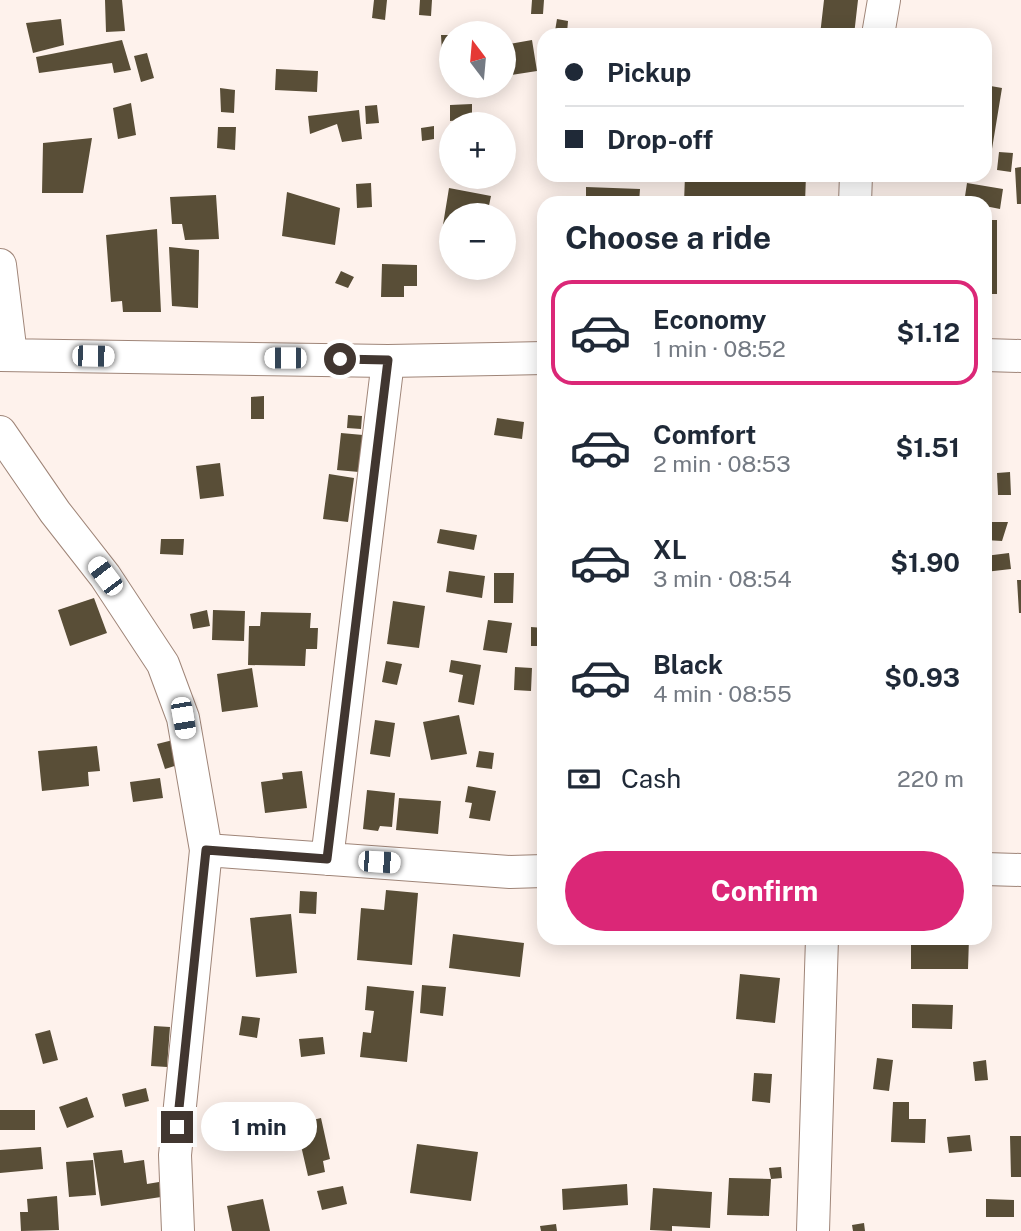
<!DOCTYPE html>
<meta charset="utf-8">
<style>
:root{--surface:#fff;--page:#f2f2f3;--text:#1f2937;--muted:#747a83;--line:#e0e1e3;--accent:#db2777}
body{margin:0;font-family:"Public Sans",sans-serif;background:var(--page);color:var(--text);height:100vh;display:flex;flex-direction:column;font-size:26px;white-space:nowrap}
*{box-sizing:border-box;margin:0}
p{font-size:23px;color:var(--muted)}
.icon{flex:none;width:38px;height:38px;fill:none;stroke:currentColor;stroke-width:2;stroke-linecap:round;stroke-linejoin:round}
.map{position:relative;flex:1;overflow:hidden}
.sheet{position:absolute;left:537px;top:196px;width:455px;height:749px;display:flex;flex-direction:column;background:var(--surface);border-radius:21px;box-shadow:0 4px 18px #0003}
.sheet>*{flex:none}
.guide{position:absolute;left:537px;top:28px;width:455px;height:154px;border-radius:21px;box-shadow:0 4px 18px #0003;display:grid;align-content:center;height:154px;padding:0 28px;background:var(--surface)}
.needle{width:46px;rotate:344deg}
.buttons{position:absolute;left:439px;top:21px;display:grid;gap:14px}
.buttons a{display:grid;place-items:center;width:77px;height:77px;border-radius:50%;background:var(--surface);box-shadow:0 4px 18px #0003;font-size:35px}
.end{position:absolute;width:32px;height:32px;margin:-16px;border:9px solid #413630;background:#fff;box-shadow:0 0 0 4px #fff}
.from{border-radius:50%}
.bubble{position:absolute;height:49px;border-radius:24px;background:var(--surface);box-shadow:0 4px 18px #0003;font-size:23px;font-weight:700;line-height:49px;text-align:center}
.car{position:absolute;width:21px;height:42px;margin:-21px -10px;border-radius:9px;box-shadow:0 0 5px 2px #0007;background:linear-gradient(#fff 24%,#345 0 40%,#fff 0 76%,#345 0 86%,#fff 0)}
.guide b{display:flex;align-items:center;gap:24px;height:66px;font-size:26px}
.guide b+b{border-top:2px solid var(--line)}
.guide i{width:18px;height:18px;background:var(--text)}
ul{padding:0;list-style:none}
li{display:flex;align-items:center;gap:21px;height:105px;margin:0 14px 10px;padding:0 14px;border:4px solid transparent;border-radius:21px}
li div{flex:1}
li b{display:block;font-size:26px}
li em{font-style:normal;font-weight:700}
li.on{border-color:var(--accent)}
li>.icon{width:63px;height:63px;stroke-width:1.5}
h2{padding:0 28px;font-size:32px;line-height:84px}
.pay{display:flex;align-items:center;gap:18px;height:77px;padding:0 28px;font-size:26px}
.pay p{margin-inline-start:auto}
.action{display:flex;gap:14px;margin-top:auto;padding:14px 28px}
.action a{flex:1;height:80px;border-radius:42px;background:var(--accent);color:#fff;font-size:28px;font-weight:700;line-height:80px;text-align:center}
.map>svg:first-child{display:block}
.building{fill:#594e37}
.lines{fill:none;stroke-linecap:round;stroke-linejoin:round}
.minor-casing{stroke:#9f8578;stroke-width:34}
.minor{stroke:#fff;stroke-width:32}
.route{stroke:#413630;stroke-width:9}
</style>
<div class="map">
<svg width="1021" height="1231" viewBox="0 0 1021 1231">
<rect width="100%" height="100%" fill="#fef2ec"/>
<!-- building -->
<path class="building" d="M105,0h17l3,31 -19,1z
M374,0h13l-2,20 -13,-2z
M420,0h12l-1,16 -12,-1z
M532,0h12l-1,14h-12z
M824,0h34l-4,35h-34z
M61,19l3,26 -31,8 -7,-30z
M557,19l11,2 -1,12 -12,-2z
M441,35h11v37h-9z
M122,40l9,30 -17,3 -2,-10 -73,10 -3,-16z
M532,40l5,31 -33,5v-31z
M147,53l7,25 -13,4 -7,-26z
M276,69l42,2 -1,21 -42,-2z
M985,85l17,3 -12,73h-5z
M220,88l15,2 -1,23 -13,-1z
M131,103l5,32 -18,4 -5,-31z
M472,104v15l-22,2v-16z
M377,105l2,18 -13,1 -1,-18z
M359,110l3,29 -20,3 -5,-18 -27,10 -2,-18z
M434,126v13l-12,2 -1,-13z
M218,127h18l-1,23 -18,-2z
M92,138l-9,55h-41l1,-50z
M999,152l14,1 -2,19 -14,-2z
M1021,167v37h-4l-2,-36z
M685,175h121l-1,28h-121z
M371,183l1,24 -15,1 -1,-24z
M967,183l36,6 -3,20 -15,-3v-3h-21z
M586,187l54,2 -1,14h-53z
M449,188l42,8 -4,19h-35v25l-11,-3z
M287,192l53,16 -5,37 -53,-9z
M216,195l3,44 -34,1 -3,-16h-10l-2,-27z
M985,220h12v74h-12z
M157,229l4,83h-38l-1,-11 -11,1 -5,-67z
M169,247l30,3 -1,58 -26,-2z
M382,264l35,1v21h-13v11h-23z
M341,271l13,6 -6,11 -13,-5z
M264,396v23h-13v-22z
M348,415l14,1 -1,13 -14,-1z
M497,418l27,4 -2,17 -28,-4z
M341,433l22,2 -4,37 -22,-2z
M220,463l4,33 -24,3 -4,-33z
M1010,472l1,23h-13l-1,-22z
M329,474l25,4 -6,44 -25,-3z
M985,522h23l-6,19 -17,-1z
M440,529l37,6 -3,15 -37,-7z
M161,539h23l-1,16 -23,-1z
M1009,553l2,16 -26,3v-16z
M449,571l36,5 -3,22 -36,-6z
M494,573h20l-1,30h-19z
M1017,580h4v33h-2z
M94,598l13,35 -37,13 -12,-36z
M393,601l32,5 -6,42 -32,-4z
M207,610l3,16 -17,3 -3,-15z
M213,610l32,1 -1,30 -32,-1z
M261,612l50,1 -1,15h8l-1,21h-11l-1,17 -57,-1 1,-39h11z
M488,620l24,3 -5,30 -24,-3z
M531,627l13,1v18h-13z
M451,660l30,5 -7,40 -16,-3 5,-27 -14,-3z
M386,661l16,3 -5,21 -15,-3z
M515,667l17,1 -1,23 -17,-1z
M252,668l6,39 -36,5 -5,-38z
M459,715l8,39 -36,6 -8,-38z
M375,720l20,3 -5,34 -20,-3z
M173,740l8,24 -16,5 -8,-25z
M97,746l3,25 -12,1 1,14 -47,5 -4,-40z
M479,751l15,2 -2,16 -16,-2z
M302,771l5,37 -42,5 -4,-31 22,-3 -1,-6z
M160,778l3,20 -30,4 -3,-20z
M468,786l28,5 -6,30 -21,-3 3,-15 -7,-1z
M367,790l28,3 -3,34 -12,-1 -2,5 -15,-2z
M399,798l42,3 -3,33 -42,-4z
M386,890l32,3 -6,72 -55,-5 4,-52 23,2z
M300,891l17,1 -1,22 -17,-1z
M291,914l6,59 -41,4 -6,-59z
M453,934l71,9 -4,34 -71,-9z
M911,938h58l-1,31h-57z
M740,974l40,4 -5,45 -39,-4z
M422,985l24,2 -3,29 -23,-3z
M367,986l47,5 -7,71 -47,-5 3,-25 8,1 3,-22 -9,-1z
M912,1004l41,1 -1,24 -40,-1z
M242,1016l18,2 -3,20 -18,-3z
M154,1026l16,1 -3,40 -16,-1z
M50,1030l8,30 -15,4 -8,-30z
M323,1037l2,17 -24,3 -2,-18z
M877,1058l16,2 -4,31 -16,-2z
M986,1060l2,20 -13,1 -2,-19z
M754,1073l18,1 -2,29 -18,-2z
M146,1088l3,13 -24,6 -3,-13z
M87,1097l7,20 -27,11 -8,-21z
M893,1102h16v17h17l-1,24 -34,-1z
M0,1110h35v20h-35z
M321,1118l9,41 -7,2 2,11 -17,4 -12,-52z
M970,1135l2,16 -23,2 -2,-16z
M1010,1136h11v41h-10z
M417,1144l61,8 -7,49 -61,-8z
M41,1147l2,22 -43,4v-23z
M122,1150l2,13 20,-3 3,24 12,-2 2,15 -60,9 -8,-53z
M93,1160l3,35 -27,2 -3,-35z
M781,1167l1,11 -11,1 -2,-11z
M729,1178l42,1 -2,37 -42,-1z
M627,1184l1,21 -65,5 -1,-21z
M343,1186l4,18 -25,6 -5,-19z
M653,1188l59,4 -2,36 -38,-2v5l-22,-1z
M57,1196l2,34 -38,1 -1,-19h8l-1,-13z
M263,1199l7,32h-38l-5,-25z
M986,1199l28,1v17h-28z
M864,1223l1,8h-12l-1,-6z
M556,1224l1,7h-16l-1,-5z"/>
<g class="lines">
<!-- minor casing -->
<g class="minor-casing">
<path id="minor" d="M878,35l6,-35
M855,203l1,-28
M0,265l11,90
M0,355l388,6 156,-3
M985,355l36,1
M0,432l55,80 50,64 58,88 20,54 23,132 -31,305 3,76
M206,850l304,22 34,-1
M327,859l61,-498
M985,869l36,1
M813,1231l9,-293"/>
</g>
<!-- minor -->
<use href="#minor" class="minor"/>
</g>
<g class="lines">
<!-- route -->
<path class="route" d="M177,1127l29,-277 121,9 61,-499 -48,-1"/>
</g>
</svg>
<div class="buttons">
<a><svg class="needle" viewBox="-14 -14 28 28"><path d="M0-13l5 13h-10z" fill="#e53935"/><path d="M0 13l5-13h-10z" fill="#747a83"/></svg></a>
<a>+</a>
<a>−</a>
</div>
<i class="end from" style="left:340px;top:359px"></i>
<i class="end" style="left:177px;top:1127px"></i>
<div class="bubble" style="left:201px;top:1102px;width:116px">1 min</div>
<i class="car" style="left:93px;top:356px;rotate:91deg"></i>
<i class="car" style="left:285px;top:358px;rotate:270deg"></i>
<i class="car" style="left:105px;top:576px;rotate:323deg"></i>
<i class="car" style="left:183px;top:718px;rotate:170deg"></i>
<i class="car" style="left:379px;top:862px;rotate:94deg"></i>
<div class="guide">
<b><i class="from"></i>Pickup</b>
<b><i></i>Drop-off</b>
</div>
<section class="sheet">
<h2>Choose a ride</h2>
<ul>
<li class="on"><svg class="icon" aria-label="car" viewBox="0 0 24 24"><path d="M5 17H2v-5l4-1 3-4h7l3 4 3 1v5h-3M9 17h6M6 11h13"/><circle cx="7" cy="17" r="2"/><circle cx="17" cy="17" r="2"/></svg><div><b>Economy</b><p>1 min · 08:52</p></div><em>$1.12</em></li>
<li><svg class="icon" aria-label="car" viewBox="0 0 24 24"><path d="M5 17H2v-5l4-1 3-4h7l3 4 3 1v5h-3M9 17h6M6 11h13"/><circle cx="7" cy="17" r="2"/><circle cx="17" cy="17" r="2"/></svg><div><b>Comfort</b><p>2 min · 08:53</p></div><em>$1.51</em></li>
<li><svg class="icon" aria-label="car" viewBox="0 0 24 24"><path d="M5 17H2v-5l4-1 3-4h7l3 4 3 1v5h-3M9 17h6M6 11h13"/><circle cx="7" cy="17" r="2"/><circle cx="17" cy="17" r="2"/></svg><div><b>XL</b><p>3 min · 08:54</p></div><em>$1.90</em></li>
<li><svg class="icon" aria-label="car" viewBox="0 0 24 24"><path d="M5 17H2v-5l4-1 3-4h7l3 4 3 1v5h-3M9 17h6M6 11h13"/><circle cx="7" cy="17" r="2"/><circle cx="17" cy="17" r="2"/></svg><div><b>Black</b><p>4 min · 08:55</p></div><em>$0.93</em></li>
</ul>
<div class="pay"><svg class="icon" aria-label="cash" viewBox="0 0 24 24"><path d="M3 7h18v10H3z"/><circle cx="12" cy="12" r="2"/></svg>Cash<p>220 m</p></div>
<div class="action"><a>Confirm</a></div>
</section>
</div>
